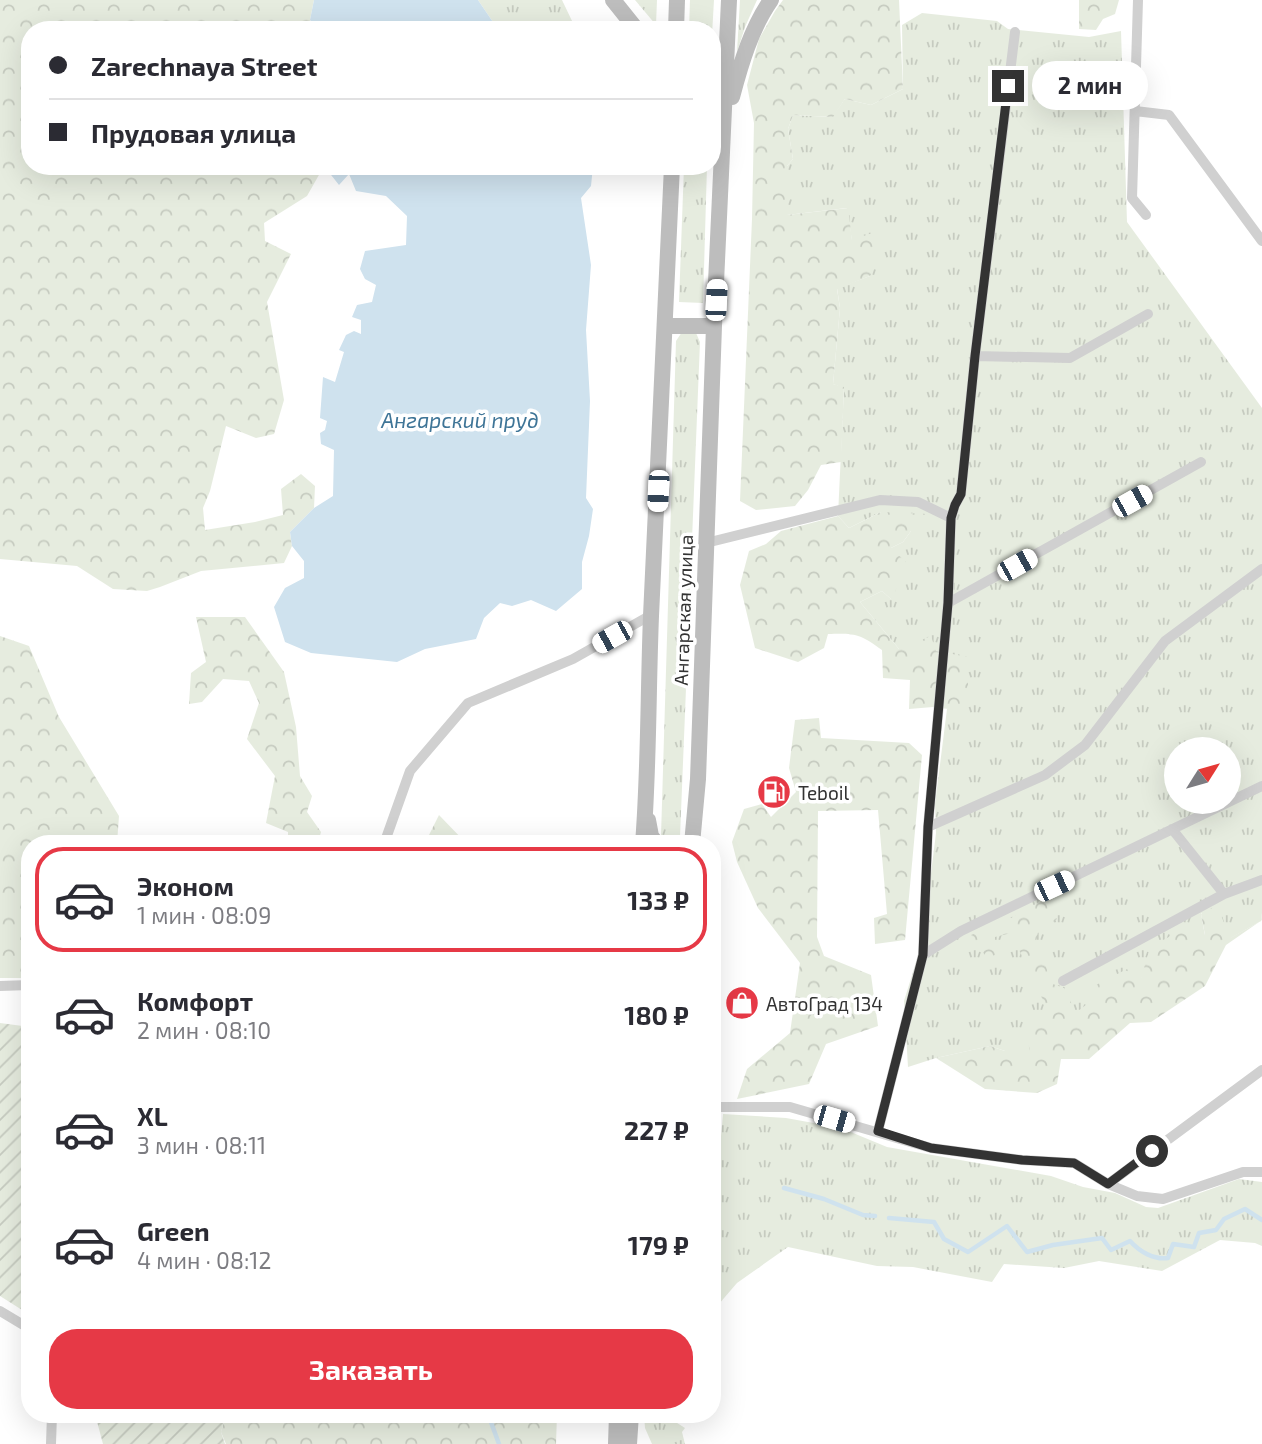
<!DOCTYPE html>
<html lang="ru">
<meta charset="utf-8">
<style>
:root{--surface:#fff;--page:#f7f7f7;--text:#2b2b33;--muted:#7c7c81;--line:#e1e1e2;--accent:#e63946}
body{margin:0;font-family:"Exo 2",sans-serif;background:var(--page);color:var(--text);height:100vh;display:flex;flex-direction:column;font-size:26px;white-space:nowrap}
*{box-sizing:border-box;margin:0}
p{font-size:23px;color:var(--muted)}
.icon{flex:none;width:38px;height:38px;fill:none;stroke:currentColor;stroke-width:2;stroke-linecap:round;stroke-linejoin:round}
.map{position:relative;flex:1;overflow:hidden}
.panel{position:absolute;left:21px;top:835px;width:700px;height:588px;display:flex;flex-direction:column;background:var(--surface);border-radius:28px;box-shadow:0 7px 28px #0002}
.panel>*{flex:none}
.banner{position:absolute;left:21px;top:21px;width:700px;height:154px;border-radius:28px;box-shadow:0 7px 28px #0002;display:grid;align-content:center;height:154px;padding:0 28px;background:var(--surface)}
.needle{width:46px;rotate:53deg}
.tools{position:absolute;left:1164px;top:737px;display:grid;gap:14px}
.tools a{display:grid;place-items:center;width:77px;height:77px;border-radius:50%;background:var(--surface);box-shadow:0 7px 28px #0002;font-size:35px}
.end{position:absolute;width:32px;height:32px;margin:-16px;border:9px solid #333;background:#fff;box-shadow:0 0 0 4px #fff}
.from{border-radius:50%}
.bubble{position:absolute;height:49px;border-radius:24px;background:var(--surface);box-shadow:0 7px 28px #0002;font-size:23px;font-weight:700;line-height:49px;text-align:center}
.car{position:absolute;width:21px;height:42px;margin:-21px -10px;border-radius:9px;box-shadow:0 0 5px 2px #0007;background:linear-gradient(#fff 24%,#345 0 40%,#fff 0 76%,#345 0 86%,#fff 0)}
.banner b{display:flex;align-items:center;gap:24px;height:66px;font-size:26px}
.banner b+b{border-top:2px solid var(--line)}
.banner i{width:18px;height:18px;background:var(--text)}
ul{padding:12px 0 0;list-style:none}
li{display:flex;align-items:center;gap:21px;height:105px;margin:0 14px 10px;padding:0 14px;border:4px solid transparent;border-radius:28px}
li div{flex:1}
li b{display:block;font-size:26px}
li em{font-style:normal;font-weight:700}
li.on{border-color:var(--accent)}
li>.icon{width:63px;height:63px;stroke-width:1.5}
.action{display:flex;gap:14px;margin-top:auto;padding:14px 28px}
.action a{flex:1;height:80px;border-radius:28px;background:var(--accent);color:#fff;font-size:28px;font-weight:700;line-height:80px;text-align:center}
.map>svg:first-child{display:block}
.grass{fill:url(#grass-tufts);fill-rule:evenodd}
.forest{fill:url(#forest-crowns)}
.garden{fill:url(#garden-furrows)}
.water{fill:#cfe2ee}
.lines{fill:none;stroke-linecap:round;stroke-linejoin:round}
.stream{stroke:#cfe2ee;stroke-width:4.5}
.street{stroke:#d0d0d0;stroke-width:10}
.secondary{stroke:#bdbdbd;stroke-width:16}
.route{stroke:#333;stroke-width:9}
.labels{text-anchor:middle;dominant-baseline:central;stroke-width:7;stroke-linejoin:round;paint-order:stroke}
.street-label{font-size:19px;fill:#333;stroke:#fff}
.poi-label{font-size:19px;fill:#333;stroke:#fff;text-anchor:start}
.water-label{font-size:21px;font-style:italic;fill:#3f7597;stroke:#fff}
</style>
<div class="map">
<svg width="1262" height="1444" viewBox="0 0 1262 1444">
<defs>
<pattern id="grass-tufts" width="24" height="20" patternUnits="userSpaceOnUse" patternTransform="scale(1.75)"><rect width="24" height="20" fill="#e6ecdf"/><path d="M3 7l-1-3M5 7V3M7 7l1-3M15 17l-1-3M17 17v-4M19 17l1-3" fill="none" stroke="#c6cbc0"/></pattern>
<pattern id="forest-crowns" width="20" height="18" patternUnits="userSpaceOnUse" patternTransform="scale(1.75)"><rect width="20" height="18" fill="#e6ecdf"/><path d="M2 6a3 3 0 1 1 6 0M12 15a3 3 0 1 1 6 0" fill="none" stroke="#c6cbc0"/></pattern>
<pattern id="garden-furrows" width="10" height="10" patternUnits="userSpaceOnUse" patternTransform="scale(1.75)"><rect width="10" height="10" fill="#e6ecdf"/><path d="M-1 1l2-2M0 10L10 0M9 11l2-2" fill="none" stroke="#c6cbc0"/></pattern>
</defs>
<rect width="100%" height="100%" fill="#fff"/>
<!-- grass -->
<path class="grass" d="M478,0h84l11,23 18,4 1,3h-91l-6,-5z
M635,0h22l-1,25z
M690,0h24l-2,35v-5h-23z
M740,0h17l-12,27 -8,25z
M922,13l75,8 11,8 81,8 32,-6 6,191 135,186v505l-1,8 -32,18 -28,-26 4,23 -64,42 -48,22 -63,51h-25l-15,-5 -54,12 -28,9 -4,-66 13,-42 8,-37 11,-89 -1,-29 12,-95h9l12,-51 -32,-7 -37,-2 -39,-47 22,-11 9,8v-51l12,-6 8,-11 -30,-19 -32,16 -11,-12 6,-128 -11,-4 7,-76 -3,-20 33,-12 -18,-35 -5,-33 -60,7v-49l6,-7 -5,-30 5,-14 39,2 13,-18 26,6 32,-16 -1,-64zM1176,749h52v53h-52z
M684,166h23l-4,137 -24,-1z
M682,332l14,1 4,9 -20,495 -3,6 -13,1 -3,-8 15,-495z
M723,1114l63,4 55,10 46,19 164,29 32,11 32,6 31,14 12,1 81,-29 23,3v64l-7,-3 -35,-3 -58,31 -63,-10 -35,7 -60,-4 -12,18 -79,-15 -36,-1 -89,-19 -51,36 -25,29v-75z
M644,1414h19l22,14 -3,4 3,12h-33l-7,-16z"/>
<!-- forest -->
<path class="forest" d="M0,0h314l-4,20 9,10h-289v136h294l-17,30 -43,27 1,18 26,13 -24,48 17,98 -10,34 -18,4 -30,-12 -16,65 -7,17 2,22 50,-8 28,-7 -2,-26 20,-15 14,12 -1,22 -24,24 2,14 -8,17 -83,8 -41,16 -13,4 -34,-2 -36,-23 -77,-7z
M783,0h116l4,89 -32,16 -26,-6 -12,18 -40,-2 -5,14 5,30 -6,7v49l61,-7 4,32 23,-8 11,9 -16,35 -33,13 3,19 -7,76 11,3 -3,75 -20,3 -13,25 -13,16 -39,4 -16,-9 12,-282 2,-96 -7,-38 12,-46 16,-28z
M1079,0h40l-4,14 -12,5 -7,11 -17,-1z
M881,512l48,2 1,8 -19,9 -8,11 -12,6 15,14 -14,38 -10,-9 -22,11 39,47 32,-13 5,15 32,6v40l-12,13 -23,-3 -24,2 1,-29 -27,-2 -1,-28c-22,-16 -27,-17 -54,-16l-4,14 -26,14 -43,-14 -15,-63 9,-34 17,-7 15,-13 57,-15 11,12z
M196,617h49l39,55 12,55 4,49 12,20 -5,16 14,20 -3,11h-30v-11l-22,-9 9,-47 -28,-37 12,-36 -10,-22 -26,-2 -21,23 -13,2 2,-31 15,-11z
M0,636l29,10 30,71 60,99 -2,27 -87,1v134h-30z
M819,718l2,20 88,5 13,12 -17,185 -30,4 -1,-26 13,-4 -9,-104 -60,1 -1,126 7,19 47,19 7,51 -52,18 -17,40 -72,15 10,-30 43,-36 10,-70 -42,-55 -21,-46 -5,-20 12,-33 18,-5 9,13 25,-25 -7,-24 6,-48z
M439,815l27,28h-41z
M1047,898l10,21 -19,13 -3,15 11,19 4,17 14,5 12,25 16,-13v-13l33,-17 16,8 9,-30 34,-20 21,7 -4,-21 16,-9 13,33 31,-17 1,-8v7l-36,25 -21,41 -54,36 -21,1 -41,36h-28l-4,25 -20,9 -52,-4 -49,-31 54,-12 15,5h25l-5,-22 24,-2 2,-10 -40,-84 -16,4v18l-8,3 -16,-23 40,-17z
M226,1414h331l-1,30h-330l-5,-12z"/>
<!-- garden -->
<path class="garden" d="M0,1023l30,4v288l-30,-19z
M95,1414h131l-5,18 4,12h-122z"/>
<!-- water -->
<path class="water" d="M314,0h164l17,25 6,5h-182l-9,-10z
M324,166h269l-2,20 -10,12 10,67 -5,65 4,71 -4,97 7,11 -4,27 -7,26v27l-26,22 -25,-11 -19,6 -12,-3 -16,15 -8,21 -51,10 -28,13 -86,-9 -26,-11 -11,-35 11,-19 19,-10v-17l-12,-15 -2,-14 24,-24 19,-12 1,-46 -13,-6 -1,-11 5,-3 2,-9 -7,-3 3,-41 12,5 9,-30 -5,-2 7,-15 8,-4 7,3v-14l-9,-3 5,-12 15,-3 4,-17 -11,-6 -5,-10 5,-18 41,-6 1,-29 -21,-20 -30,-5 -7,-17 -10,11z"/>
<g class="lines">
<!-- stream -->
<path class="stream" d="M784,1188l40,11 39,16 12,1
M889,1218l45,4 10,17 24,13 39,-26 20,26 26,-7 49,-7 9,12 19,-9c10,11 24,19 38,17l5,-14 21,3 5,-14 17,-3 8,-11 21,-10 17,11
M488,1414l11,30"/>
<!-- street -->
<path class="street" d="M1138,0l-6,198 14,17
M1135,111l34,4 93,126
M975,356l95,2 78,-44
M706,543l174,-43 38,2 33,16
M948,603l253,-141
M928,827l117,-52 40,-30 80,-104 97,-72
M1172,829l52,65
M384,844l26,-73 58,-68 105,-44 78,-44
M923,955l38,-24 301,-145
M1063,981l161,-87 38,-14
M0,986l30,-1
M712,1107h78l141,41 91,12 52,3 34,21 29,12 26,3 80,-27h19
M878,1131l45,-176 5,-128 20,-224 3,-85 4,-13 6,-11 14,-138 40,-324
M1108,1184l154,-114
M0,1311l30,18
M51,1444l1,-30"/>
<!-- secondary -->
<path class="secondary" d="M613,0l24,30
M676,30l1,-30
M732,97c9,-34 19,-68 39,-97
M666,326h48
M648,820l3,16 6,8
M643,844c6,-76 5,-152 8,-228 6,-150 15,-300 21,-450
M692,844l6,-65 16,-453 15,-326
M616,1444l1,-30
M629,1444l2,-30"/>
</g>
<g class="lines">
<!-- route -->
<path class="route" d="M1008,86l-33,270 -14,138 -6,11 -4,13 -3,85 -20,224 -5,128 -45,176 53,17 91,12 52,3 34,21 44,-33"/>
</g>
<!-- icons -->
<defs>
<g id="fuel-disc" transform="scale(1.75)"><circle r="9.5" fill="#e63946" stroke="#fff"/><path d="M-5.5-6h7V0h2V4h1.3V-2.5L3-4.5l.8-.8L6-3V5H2.5V1h-1V6h-7ZM-4.2-4.7v3.2H.2V-4.7Z" fill="#fff"/></g>
<g id="shop-disc" transform="scale(1.75)"><circle r="9.5" fill="#e63946" stroke="#fff"/><path d="M-5-2.5h2.3a2.7 3.5 0 0 1 5.4 0H5L5.5 6h-11ZM-1.5-2.5h3a1.5 2.3 0 0 0-3 0Z" fill="#fff"/></g>
</defs>
<g fill-rule="evenodd">
<use href="#fuel-disc" x="774" y="792"/>
<use href="#shop-disc" x="742" y="1003"/>
</g>
<g class="labels">
<!-- street labels -->
<g class="street-label">
<text transform="translate(683 610) rotate(-88)">Ангарская улица</text>
</g>
<!-- poi labels -->
<g class="poi-label">
<text x="798" y="792">Teboil</text>
<text x="766" y="1003">АвтоГрад 134</text>
</g>
<!-- water labels -->
<g class="water-label">
<text x="460" y="419">Ангарский пруд</text>
</g>
</g>
</svg>
<div class="tools">
<a><svg class="needle" viewBox="-14 -14 28 28"><path d="M0-13l5 13h-10z" fill="#e53935"/><path d="M0 13l5-13h-10z" fill="#7c7c81"/></svg></a>
</div>
<i class="end from" style="left:1152px;top:1151px"></i>
<i class="end" style="left:1008px;top:86px"></i>
<div class="bubble" style="left:1032px;top:61px;width:116px">2 мин</div>
<i class="car" style="left:716px;top:300px;rotate:3deg"></i>
<i class="car" style="left:658px;top:491px;rotate:183deg"></i>
<i class="car" style="left:1132px;top:501px;rotate:61deg"></i>
<i class="car" style="left:1017px;top:565px;rotate:61deg"></i>
<i class="car" style="left:612px;top:637px;rotate:241deg"></i>
<i class="car" style="left:1054px;top:886px;rotate:65deg"></i>
<i class="car" style="left:834px;top:1119px;rotate:106deg"></i>
<div class="banner">
<b><i class="from"></i>Zarechnaya Street</b>
<b><i></i>Прудовая улица</b>
</div>
<section class="panel">
<ul>
<li class="on"><svg class="icon" aria-label="car" viewBox="0 0 24 24"><path d="M5 17H2v-5l4-1 3-4h7l3 4 3 1v5h-3M9 17h6M6 11h13"/><circle cx="7" cy="17" r="2"/><circle cx="17" cy="17" r="2"/></svg><div><b>Эконом</b><p>1 мин · 08:09</p></div><em>133 ₽</em></li>
<li><svg class="icon" aria-label="car" viewBox="0 0 24 24"><path d="M5 17H2v-5l4-1 3-4h7l3 4 3 1v5h-3M9 17h6M6 11h13"/><circle cx="7" cy="17" r="2"/><circle cx="17" cy="17" r="2"/></svg><div><b>Комфорт</b><p>2 мин · 08:10</p></div><em>180 ₽</em></li>
<li><svg class="icon" aria-label="car" viewBox="0 0 24 24"><path d="M5 17H2v-5l4-1 3-4h7l3 4 3 1v5h-3M9 17h6M6 11h13"/><circle cx="7" cy="17" r="2"/><circle cx="17" cy="17" r="2"/></svg><div><b>XL</b><p>3 мин · 08:11</p></div><em>227 ₽</em></li>
<li><svg class="icon" aria-label="car" viewBox="0 0 24 24"><path d="M5 17H2v-5l4-1 3-4h7l3 4 3 1v5h-3M9 17h6M6 11h13"/><circle cx="7" cy="17" r="2"/><circle cx="17" cy="17" r="2"/></svg><div><b>Green</b><p>4 мин · 08:12</p></div><em>179 ₽</em></li>
</ul>
<div class="action"><a>Заказать</a></div>
</section>
</div>
